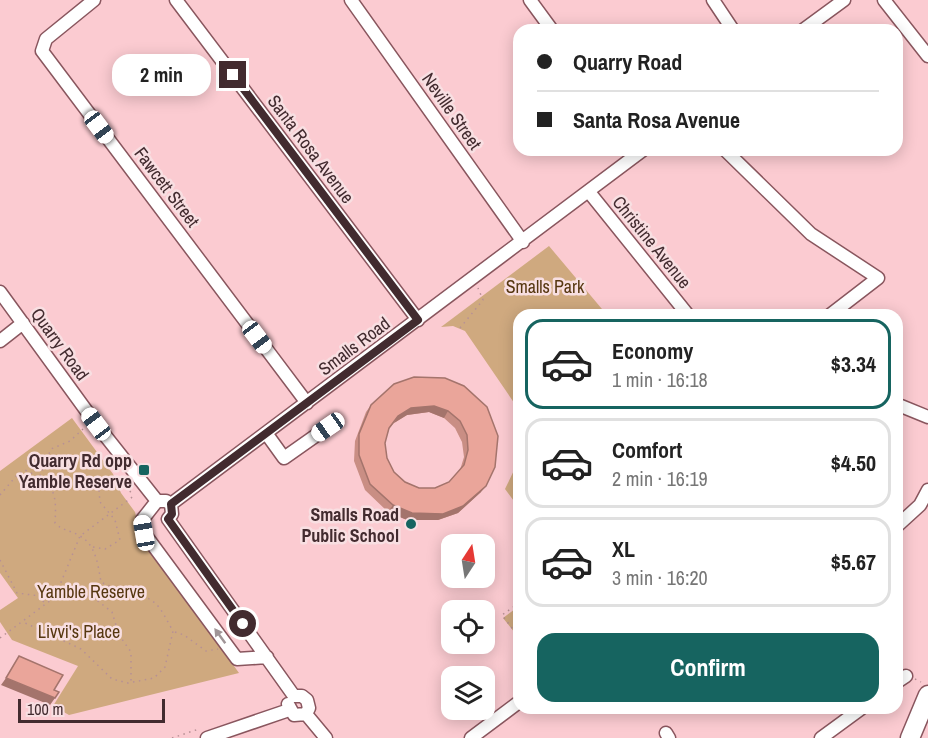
<!DOCTYPE html>
<meta charset="utf-8">
<style>
:root{--surface:#fff;--page:#f6f6f6;--text:#222;--muted:#767676;--line:#e0e0e0;--accent:#166460}
body{margin:0;font-family:"Archivo Narrow",sans-serif;background:var(--page);color:var(--text);height:100vh;display:flex;flex-direction:column;font-size:22px;white-space:nowrap}
*{box-sizing:border-box;margin:0}
p{font-size:20px;color:var(--muted)}
.icon{flex:none;width:33px;height:33px;fill:none;stroke:currentColor;stroke-width:2;stroke-linecap:round;stroke-linejoin:round}
.map{position:relative;flex:1;overflow:hidden}
.panel{position:absolute;left:513px;top:309px;width:390px;height:405px;display:flex;flex-direction:column;background:var(--surface);border-radius:18px;box-shadow:0 3px 15px #0003}
.panel>*{flex:none}
.top-card{position:absolute;left:513px;top:24px;width:390px;height:132px;border-radius:18px;box-shadow:0 3px 15px #0003;display:grid;align-content:center;height:132px;padding:0 24px;background:var(--surface)}
.needle{width:39px;rotate:12deg}
.tools{position:absolute;left:441px;top:534px;display:grid;gap:12px}
.tools a{display:grid;place-items:center;width:54px;height:54px;border-radius:12px;background:var(--surface);box-shadow:0 3px 15px #0003;font-size:30px}
.scale{position:absolute;left:18px;bottom:15px;width:147px;box-sizing:border-box;padding-left:6px;border:3px solid #422b2f;border-top:0;font-size:16px;line-height:21px;white-space:nowrap;color:#422b2f;-webkit-text-stroke:4px #f8dfe2;paint-order:stroke}
.end{position:absolute;width:27px;height:27px;margin:-14px;border:8px solid #422b2f;background:#fff;box-shadow:0 0 0 3px #fff}
.from{border-radius:50%}
.bubble{position:absolute;height:42px;border-radius:18px;background:var(--surface);box-shadow:0 3px 15px #0003;font-size:20px;font-weight:800;line-height:42px;text-align:center}
.car{position:absolute;width:18px;height:36px;margin:-18px -9px;border-radius:8px;box-shadow:0 0 4px 2px #0007;background:linear-gradient(#fff 24%,#345 0 40%,#fff 0 76%,#345 0 86%,#fff 0)}
.top-card b{display:flex;align-items:center;gap:21px;height:57px;font-size:22px}
.top-card b+b{border-top:2px solid var(--line)}
.top-card i{width:15px;height:15px;background:var(--text)}
ul{padding:10px 0 0;list-style:none}
li{display:flex;align-items:center;gap:18px;height:90px;margin:0 12px 9px;padding:0 12px;border:3px solid var(--line);border-radius:18px}
li div{flex:1}
li b{display:block;font-size:22px}
li em{font-style:normal;font-weight:800}
li.active{border-color:var(--accent)}
li>.icon{width:54px;height:54px;stroke-width:1.5}
.primary-button{display:flex;gap:12px;margin-top:auto;padding:12px 24px}
.primary-button a{flex:1;height:69px;border-radius:18px;background:var(--accent);color:#fff;font-size:24px;font-weight:800;line-height:69px;text-align:center}
.map>svg:first-child{display:block}
.green{fill:#cfa97f}
.lines{fill:none;stroke-linecap:round;stroke-linejoin:round}
.minor-casing{stroke:#89565e;stroke-width:15}
.highway-casing{stroke:#89565e;stroke-width:21}
.path{stroke:#b79095;stroke-width:1.5;stroke-dasharray:1.5 4.5;stroke-linecap:butt}
.minor{stroke:#fff;stroke-width:12}
.highway{stroke:#fff;stroke-width:18}
.wall{fill:#c98e84;fill-rule:evenodd}
.shaded-wall{fill:#a4746c}
.building{fill:#eaa59a;stroke:#a4746c;stroke-width:1.5;fill-rule:evenodd}
.oneway{fill:#a09597}
.route{stroke:#422b2f;stroke-width:8}
.poi-dot{fill:#166460;stroke:#f8dfe2;stroke-width:2}
.labels{text-anchor:middle;dominant-baseline:central;stroke-width:5;stroke-linejoin:round;paint-order:stroke}
.street-label{font-size:18px;fill:#422b2f;stroke:#f8dfe2}
.park-label{font-size:18px;fill:#563710;stroke:#f8dfe2}
.poi-label{font-size:18px;font-weight:bold;fill:#422b2f;stroke:#f8dfe2;text-anchor:end}
</style>
<div class="map">
<svg width="928" height="738" viewBox="0 0 928 738">
<rect width="100%" height="100%" fill="#fbcbd1"/>
<!-- green -->
<path class="green" d="M549,246l58,69h-88v95l-54,-79 -12,-5 -12,1z
M72,418l41,56 8,19 14,19 6,24 98,137 -170,42 -16,-9 25,-40 -66,-26 -12,-18v-12l18,-12 -18,-25v-102z
M519,460v48l-14,-19z
M519,606v32l-16,-20z"/>
<g class="lines">
<!-- minor casing -->
<g class="minor-casing">
<path id="minor" d="M94,0l-48,39 -4,12 265,352
M176,0l242,320
M351,0l172,242
M530,0l22,30
M713,0l20,30
M884,0l44,56
M803,30l41,-30
M725,150l86,84 67,44 -48,37
M589,192l99,123
M0,292l96,132 61,77
M0,341l23,-18
M901,406l27,11
M266,433l18,25 44,-31
M171,504l472,-354
M168,519l4,-5 -1,-10 -5,-3h-9l-15,19 2,13 93,126 30,-2
M168,519l126,177
M897,526l23,-21 8,-15
M897,682l9,-6
M294,696h8l5,4 2,8 -3,6
M288,704l6,11 12,-1
M306,714l20,24
M666,733l3,5
M207,738l82,-28
M471,738l48,-36
M821,738l41,-30"/>
</g>
<!-- highway casing -->
<g class="highway-casing">
<path id="highway" d="M910,738l18,-43"/>
</g>
<!-- path -->
<path class="path" d="M460,328l23,-28 -5,-12
M40,476l11,-27 19,-8 13,-12
M0,495l17,-20 8,-5c29,14 32,21 30,53 8,8 15,7 25,13 16,9 18,29 21,46 17,10 39,8 54,21 7,6 13,20 18,28l-8,36 -11,11 -26,5 -16,-4 -31,-30 -58,-27
M93,547l12,2 15,-9 -5,-20 -15,-18 -1,-11 5,-6c13,-2 21,1 30,10
M0,560l17,33 23,3 6,10
M57,597l25,-2 12,3 18,14 7,23 12,17v30
M519,603l-17,12 17,22
M175,632l9,3 22,16 12,-2
M0,638l55,-41 25,-61 55,-41
M915,679l6,3
M172,738l27,-9"/>
<!-- minor -->
<use href="#minor" class="minor"/>
<!-- highway -->
<use href="#highway" class="highway"/>
</g>
<!-- wall -->
<path class="wall" d="M464,386l17,106 -23,21 -20,7h-31l-19,-8 -23,-22 -11,-29 1,-20 11,-29 5,-7zM429,412l15,6 11,10 7,14 2,15 -4,13 -11,12 -14,6h-16l-14,-6 -11,-10 -7,-14 -2,-15 4,-14 5,-6 13,-8z"/>
<!-- shaded-wall -->
<path class="shaded-wall" d="M434,406l14,5 -4,7 -15,-6 -22,3 -13,8 4,-7 13,-8z
M486,486l-5,6 -23,21 -20,7h-31l-19,-8 5,-7z
M6,678l49,20 -5,7 -49,-20z"/>
<!-- building -->
<path class="building" d="M414,377l31,1 19,8 23,21 11,29 -3,31 -9,19 -23,20 -20,8 -31,-1 -19,-8 -23,-21 -11,-29v-21l12,-29 23,-21zM434,406l14,5 12,10 7,14 1,15 -4,15 -15,17 -14,6h-16l-14,-6 -11,-10 -7,-14 -2,-15 4,-15 9,-12 13,-8z
M19,656l44,19 -9,15 5,2 -4,6 -49,-20z"/>
<!-- one-way arrows -->
<defs><path id="oneway-solid" d="M-6-.8H1V-3.2L6.5 0L1 3.2V.8H-6Z" transform="scale(1.5)"/></defs>
<use class="oneway" href="#oneway-solid" transform="translate(220 636) rotate(-126)"/>
<g class="lines">
<!-- route -->
<path class="route" d="M233,75l185,245 -247,184 1,10 -4,5 75,105"/>
</g>
<!-- markers -->
<g class="poi-dot">
<rect x="138" y="464" width="12" height="12" rx="3"/>
<circle cx="411" cy="524" r="6"/>
</g>
<g class="labels">
<!-- street labels -->
<g class="street-label">
<text transform="translate(452 111) rotate(55)">Neville Street</text>
<text transform="translate(311 149) rotate(53)">Santa Rosa Avenue</text>
<text transform="translate(167 187) rotate(53)">Fawcett Street</text>
<text transform="translate(652 242) rotate(51)">Christine Avenue</text>
<text transform="translate(60 344) rotate(54)">Quarry Road</text>
<text transform="translate(354 346) rotate(-37)">Smalls Road</text>
</g>
<!-- park labels -->
<g class="park-label">
<text x="545" y="286">Smalls Park</text>
<text x="91" y="591">Yamble Reserve</text>
<text x="79" y="631">Livvi's Place</text>
</g>
<!-- poi labels -->
<g class="poi-label">
<text x="132" y="460">Quarry Rd opp<tspan x="132" dy="21">Yamble Reserve</tspan></text>
<text x="399" y="514">Smalls Road<tspan x="399" dy="21">Public School</tspan></text>
</g>
</g>
</svg>
<div class="tools">
<a><svg class="needle" viewBox="-14 -14 28 28"><path d="M0-13l5 13h-10z" fill="#e53935"/><path d="M0 13l5-13h-10z" fill="#767676"/></svg></a>
<a><svg class="icon" aria-label="locate" viewBox="0 0 24 24"><circle cx="12" cy="12" r="6"/><path d="M12 2v4M12 18v4M2 12h4M18 12h4"/></svg></a>
<a><svg class="icon" aria-label="layers" viewBox="0 0 24 24"><path d="M12 4l9 5-9 5-9-5zM3 14l9 5 9-5"/></svg></a>
</div>
<div class="scale">100 m</div>
<i class="end from" style="left:243px;top:624px"></i>
<i class="end" style="left:233px;top:75px"></i>
<div class="bubble" style="left:112px;top:54px;width:99px">2 min</div>
<i class="car" style="left:99px;top:127px;rotate:143deg"></i>
<i class="car" style="left:257px;top:337px;rotate:143deg"></i>
<i class="car" style="left:96px;top:424px;rotate:323deg"></i>
<i class="car" style="left:328px;top:427px;rotate:235deg"></i>
<i class="car" style="left:144px;top:533px;rotate:350deg"></i>
<div class="top-card">
<b><i class="from"></i>Quarry Road</b>
<b><i></i>Santa Rosa Avenue</b>
</div>
<section class="panel">
<ul>
<li class="active"><svg class="icon" aria-label="car" viewBox="0 0 24 24"><path d="M5 17H2v-5l4-1 3-4h7l3 4 3 1v5h-3M9 17h6M6 11h13"/><circle cx="7" cy="17" r="2"/><circle cx="17" cy="17" r="2"/></svg><div><b>Economy</b><p>1 min · 16:18</p></div><em>$3.34</em></li>
<li><svg class="icon" aria-label="car" viewBox="0 0 24 24"><path d="M5 17H2v-5l4-1 3-4h7l3 4 3 1v5h-3M9 17h6M6 11h13"/><circle cx="7" cy="17" r="2"/><circle cx="17" cy="17" r="2"/></svg><div><b>Comfort</b><p>2 min · 16:19</p></div><em>$4.50</em></li>
<li><svg class="icon" aria-label="car" viewBox="0 0 24 24"><path d="M5 17H2v-5l4-1 3-4h7l3 4 3 1v5h-3M9 17h6M6 11h13"/><circle cx="7" cy="17" r="2"/><circle cx="17" cy="17" r="2"/></svg><div><b>XL</b><p>3 min · 16:20</p></div><em>$5.67</em></li>
</ul>
<div class="primary-button"><a>Confirm</a></div>
</section>
</div>
